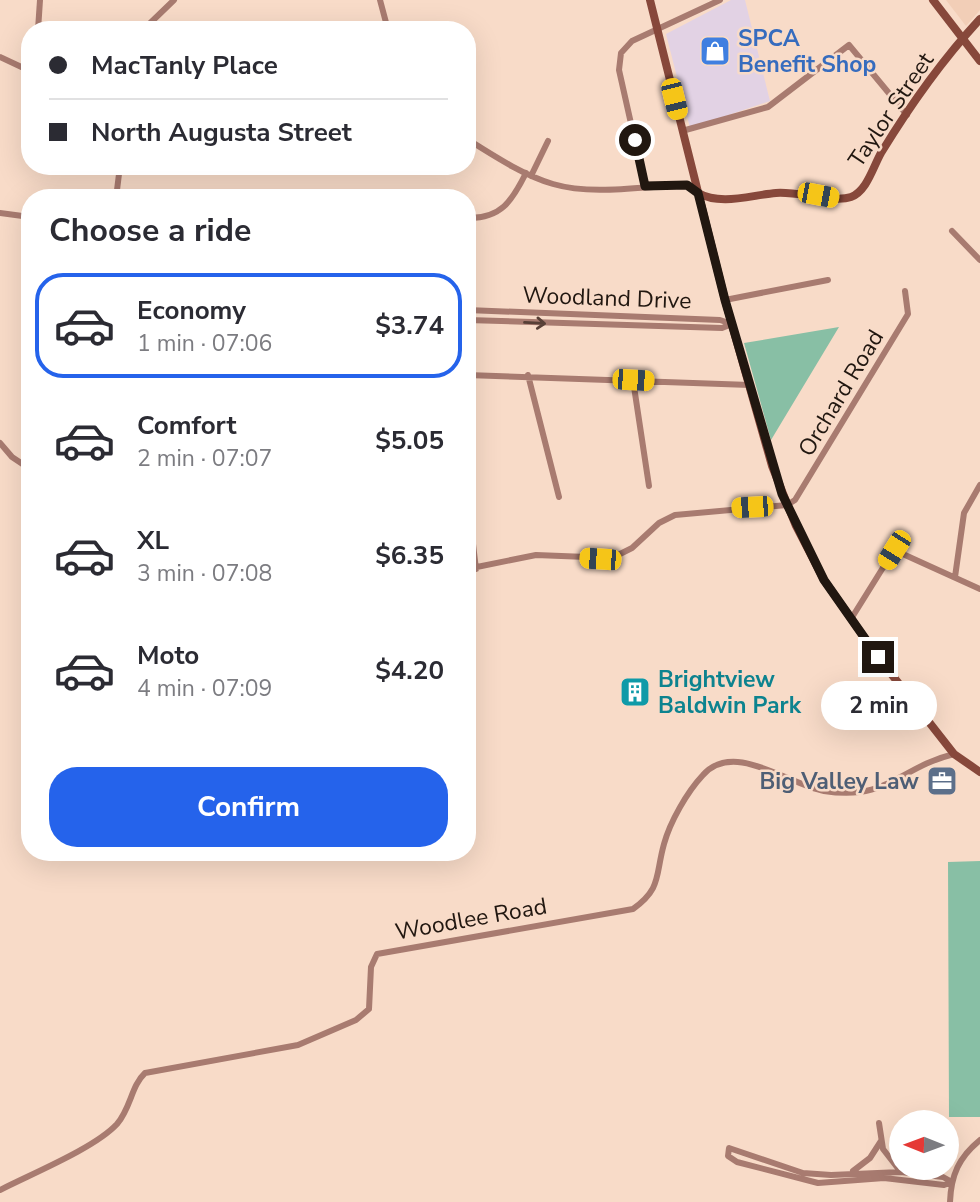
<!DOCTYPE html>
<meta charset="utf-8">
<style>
:root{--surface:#fff;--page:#f2f2f3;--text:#2b2b33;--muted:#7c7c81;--line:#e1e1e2;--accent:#2563eb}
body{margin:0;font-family:"Nunito Sans",sans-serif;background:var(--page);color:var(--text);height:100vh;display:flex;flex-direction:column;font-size:26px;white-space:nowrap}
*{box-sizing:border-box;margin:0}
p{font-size:23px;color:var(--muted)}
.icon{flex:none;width:38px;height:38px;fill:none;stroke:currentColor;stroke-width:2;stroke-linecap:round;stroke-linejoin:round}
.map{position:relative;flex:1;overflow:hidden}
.side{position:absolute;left:21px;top:189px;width:455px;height:672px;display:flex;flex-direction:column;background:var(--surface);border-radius:28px;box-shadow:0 7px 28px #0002}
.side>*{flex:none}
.banner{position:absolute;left:21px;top:21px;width:455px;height:154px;border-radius:28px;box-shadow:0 7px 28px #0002;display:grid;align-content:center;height:154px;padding:0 28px;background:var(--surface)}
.needle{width:46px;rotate:271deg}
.controls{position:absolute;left:889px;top:1110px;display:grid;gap:14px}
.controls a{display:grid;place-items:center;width:70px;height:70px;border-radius:50%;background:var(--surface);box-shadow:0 7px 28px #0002;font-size:35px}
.end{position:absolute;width:32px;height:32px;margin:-16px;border:9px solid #211710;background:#fff;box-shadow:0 0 0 4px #fff}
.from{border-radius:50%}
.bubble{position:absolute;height:49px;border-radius:24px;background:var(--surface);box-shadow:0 7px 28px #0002;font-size:23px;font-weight:700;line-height:49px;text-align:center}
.car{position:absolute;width:21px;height:42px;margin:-21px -10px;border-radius:9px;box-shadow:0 0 5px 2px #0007;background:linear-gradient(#f5c518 24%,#345 0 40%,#f5c518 0 76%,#345 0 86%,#f5c518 0)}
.banner b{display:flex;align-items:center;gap:24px;height:66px;font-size:26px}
.banner b+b{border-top:2px solid var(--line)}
.banner i{width:18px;height:18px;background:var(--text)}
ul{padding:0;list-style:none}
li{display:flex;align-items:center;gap:21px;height:105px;margin:0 14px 10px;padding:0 14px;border:4px solid transparent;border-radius:28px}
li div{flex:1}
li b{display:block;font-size:26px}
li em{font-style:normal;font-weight:700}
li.current{border-color:var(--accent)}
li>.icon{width:63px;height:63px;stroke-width:1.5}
h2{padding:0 28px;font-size:32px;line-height:84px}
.button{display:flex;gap:14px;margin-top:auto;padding:14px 28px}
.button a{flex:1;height:80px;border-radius:28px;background:var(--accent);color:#fff;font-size:28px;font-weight:700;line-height:80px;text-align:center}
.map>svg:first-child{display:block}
.commercial{fill:#e2d2e4}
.built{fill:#f2ceb7}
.green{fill:#88bfa5}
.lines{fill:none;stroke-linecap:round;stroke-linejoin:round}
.street{stroke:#a87b70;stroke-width:6}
.secondary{stroke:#87483b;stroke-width:8}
.oneway{stroke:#573f36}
.route{stroke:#211710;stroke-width:9}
.labels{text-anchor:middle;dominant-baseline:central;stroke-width:5;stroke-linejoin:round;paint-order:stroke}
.shop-label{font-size:23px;font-weight:bold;fill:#366cbe;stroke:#f8dbc8;text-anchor:start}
.street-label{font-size:23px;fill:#211710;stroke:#f8dbc8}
.culture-label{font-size:23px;font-weight:bold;fill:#0d838f;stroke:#f8dbc8;text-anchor:start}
.service-label{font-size:23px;font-weight:bold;fill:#4e5e75;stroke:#f8dbc8;text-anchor:end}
</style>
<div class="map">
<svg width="980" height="1202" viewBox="0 0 980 1202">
<rect width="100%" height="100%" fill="#f8dbc8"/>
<!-- commercial -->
<path class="commercial" d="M731,0h14l25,101 -80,27 -24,-94z"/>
<!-- built -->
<path class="built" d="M946,0h34v10l-14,16z"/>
<!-- green -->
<path class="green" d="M839,327l-68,113 -27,-97z
M980,861v256h-31l-1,-255z"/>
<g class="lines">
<!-- street -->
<path class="street" d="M380,0l8,30
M38,30l2,-30
M143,30l31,-30
M0,57l30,14
M682,131l86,-24 81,-62 58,70
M467,139c27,17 56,36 86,45 41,12 91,2 134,1l11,8
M531,176l17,-35
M645,186l-26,-116 2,-17 11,-12 88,-41
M116,198l4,-32
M0,213l30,4
M467,218c34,1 45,-17 59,-45
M952,231l28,29
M725,300l103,-20
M467,310l253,10 12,4
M467,320l255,8 10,-4
M467,375l283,10
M528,375l31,122
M633,380l16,106
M0,443l12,14 18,12
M467,494l9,75
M467,569l69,-14 76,3 20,-10 27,-25 16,-8 112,-10 8,-5 113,-186 -3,-23
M955,577l9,-64 16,-28
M851,619l43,-69 86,39
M879,1123l4,26 17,22
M729,1148l74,25 28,2 70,-3 42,5 9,5 -8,3 -60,-7 -66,5 -81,-21 -9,-6z
M853,1171l17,-13 11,-17
M0,1190c31,-16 95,-42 117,-66 14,-16 14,-38 28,-51l153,-28 58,-25 13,-11 2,-42 6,-13 256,-45c29,-21 22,-33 31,-65 6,-22 23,-52 39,-69 31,-35 86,10 121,16 65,10 74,-23 130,-37
M950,1202c1,-27 9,-45 30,-62"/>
<!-- secondary -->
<path class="secondary" d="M650,0l75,300 47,166 24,60 28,54 54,77 76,97 26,18
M933,0l47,61
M698,193c23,13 53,2 78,0 21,-2 58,10 75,4 16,-6 22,-30 30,-44 28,-46 62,-94 99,-134"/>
</g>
<!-- one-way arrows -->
<defs><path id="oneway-shaft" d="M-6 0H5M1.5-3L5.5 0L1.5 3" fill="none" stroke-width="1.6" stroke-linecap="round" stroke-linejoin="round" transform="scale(1.75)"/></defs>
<use class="oneway" href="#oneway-shaft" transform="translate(535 323) rotate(3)"/>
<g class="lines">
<!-- route -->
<path class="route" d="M635,140l10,46 42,-1 11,8 27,107 57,194 42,86 54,77"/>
</g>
<!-- icons -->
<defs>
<g id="shop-square" transform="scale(1.575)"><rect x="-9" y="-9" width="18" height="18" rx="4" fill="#3f7fe0" stroke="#f8dbc8"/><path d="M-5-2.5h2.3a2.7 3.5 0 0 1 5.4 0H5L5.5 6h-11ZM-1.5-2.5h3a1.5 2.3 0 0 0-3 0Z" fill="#fff"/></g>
<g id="building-square" transform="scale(1.575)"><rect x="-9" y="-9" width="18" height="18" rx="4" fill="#0f9aa8" stroke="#f8dbc8"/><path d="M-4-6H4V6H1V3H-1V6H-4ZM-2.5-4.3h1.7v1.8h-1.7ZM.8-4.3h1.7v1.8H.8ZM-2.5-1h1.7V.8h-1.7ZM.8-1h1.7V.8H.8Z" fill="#fff"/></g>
<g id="office-square" transform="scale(1.575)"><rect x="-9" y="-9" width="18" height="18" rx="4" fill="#5c6f8a" stroke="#f8dbc8"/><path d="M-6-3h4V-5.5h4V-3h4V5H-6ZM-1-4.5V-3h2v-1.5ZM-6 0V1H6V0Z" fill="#fff"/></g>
</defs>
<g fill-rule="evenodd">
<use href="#shop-square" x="715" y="51"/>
<use href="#building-square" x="635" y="692"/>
<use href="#office-square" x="942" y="781"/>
</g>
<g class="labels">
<!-- shop labels -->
<g class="shop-label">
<text x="738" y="38">SPCA<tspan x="738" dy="26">Benefit Shop</tspan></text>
</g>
<!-- street labels -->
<g class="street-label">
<text transform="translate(891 110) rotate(-56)">Taylor Street</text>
<text transform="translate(607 298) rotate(2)">Woodland Drive</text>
<text transform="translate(841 393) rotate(-59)">Orchard Road</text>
<text transform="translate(471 919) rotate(-10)">Woodlee Road</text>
</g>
<!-- culture labels -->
<g class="culture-label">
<text x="658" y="679">Brightview<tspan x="658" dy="26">Baldwin Park</tspan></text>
</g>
<!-- service labels -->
<g class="service-label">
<text x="919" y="781">Big Valley Law</text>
</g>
</g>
</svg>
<div class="controls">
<a><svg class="needle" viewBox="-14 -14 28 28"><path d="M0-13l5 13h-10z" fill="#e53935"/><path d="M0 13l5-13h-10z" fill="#7c7c81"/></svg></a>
</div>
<i class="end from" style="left:635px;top:140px"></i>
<i class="end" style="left:878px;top:657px"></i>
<div class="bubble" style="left:821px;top:681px;width:116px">2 min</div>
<i class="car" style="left:674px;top:99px;rotate:166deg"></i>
<i class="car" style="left:818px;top:195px;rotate:101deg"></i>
<i class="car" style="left:633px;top:380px;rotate:93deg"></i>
<i class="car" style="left:752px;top:507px;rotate:267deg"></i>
<i class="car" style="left:894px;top:550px;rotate:212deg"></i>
<i class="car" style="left:600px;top:559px;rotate:274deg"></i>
<div class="banner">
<b><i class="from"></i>MacTanly Place</b>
<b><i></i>North Augusta Street</b>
</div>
<section class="side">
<h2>Choose a ride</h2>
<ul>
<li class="current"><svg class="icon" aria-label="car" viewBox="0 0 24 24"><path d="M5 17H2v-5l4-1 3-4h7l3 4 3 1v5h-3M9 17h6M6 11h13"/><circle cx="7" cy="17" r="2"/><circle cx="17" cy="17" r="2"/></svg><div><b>Economy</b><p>1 min · 07:06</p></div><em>$3.74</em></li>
<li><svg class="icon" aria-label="car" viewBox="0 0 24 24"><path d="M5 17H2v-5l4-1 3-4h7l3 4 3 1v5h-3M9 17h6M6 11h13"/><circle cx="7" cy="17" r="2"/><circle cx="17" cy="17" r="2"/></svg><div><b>Comfort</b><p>2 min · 07:07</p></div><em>$5.05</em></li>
<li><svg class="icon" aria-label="car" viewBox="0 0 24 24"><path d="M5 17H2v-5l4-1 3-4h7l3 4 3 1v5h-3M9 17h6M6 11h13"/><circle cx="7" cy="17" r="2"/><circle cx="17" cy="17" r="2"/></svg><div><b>XL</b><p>3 min · 07:08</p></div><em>$6.35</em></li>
<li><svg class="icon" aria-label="car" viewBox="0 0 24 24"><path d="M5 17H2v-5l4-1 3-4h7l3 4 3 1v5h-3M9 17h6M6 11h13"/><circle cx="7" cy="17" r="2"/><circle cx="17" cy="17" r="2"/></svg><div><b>Moto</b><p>4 min · 07:09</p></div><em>$4.20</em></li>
</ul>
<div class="button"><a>Confirm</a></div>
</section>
</div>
